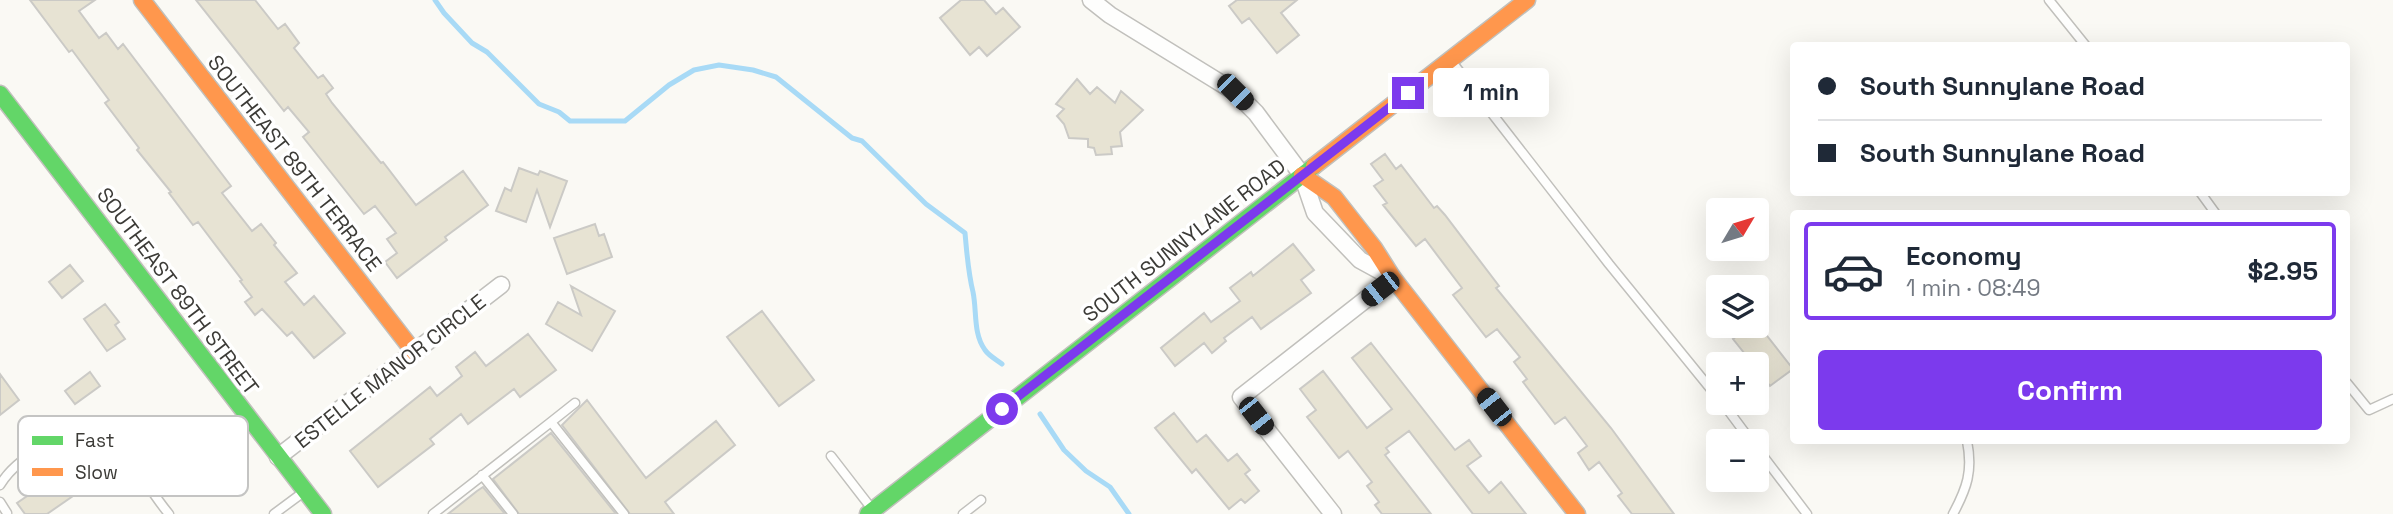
<!DOCTYPE html>
<meta charset="utf-8">
<style>
:root{--surface:#fff;--page:#f6f6f7;--text:#1f2937;--muted:#747a83;--line:#e0e1e3;--accent:#7c3aed}
body{margin:0;font-family:"Space Grotesk",sans-serif;background:var(--page);color:var(--text);height:100vh;display:flex;flex-direction:column;font-size:26px;white-space:nowrap}
*{box-sizing:border-box;margin:0}
p{font-size:23px;color:var(--muted)}
.icon{flex:none;width:38px;height:38px;fill:none;stroke:currentColor;stroke-width:2;stroke-linecap:round;stroke-linejoin:round}
.map{position:relative;flex:1;overflow:hidden}
.panel{position:absolute;left:1790px;top:210px;width:560px;height:234px;display:flex;flex-direction:column;background:var(--surface);border-radius:7px;box-shadow:0 7px 28px #0002}
.panel>*{flex:none}
.top-card{position:absolute;left:1790px;top:42px;width:560px;height:154px;border-radius:7px;box-shadow:0 7px 28px #0002;display:grid;align-content:center;height:154px;padding:0 28px;background:var(--surface)}
.needle{width:46px;rotate:52deg}
.controls{position:absolute;left:1706px;top:198px;display:grid;gap:14px}
.controls a{display:grid;place-items:center;width:63px;height:63px;border-radius:7px;background:var(--surface);box-shadow:0 7px 28px #0002;font-size:35px}
.end{position:absolute;width:32px;height:32px;margin:-16px;border:9px solid #7c3aed;background:#fff;box-shadow:0 0 0 4px #fff}
.from{border-radius:50%}
.bubble{position:absolute;height:49px;border-radius:7px;background:var(--surface);box-shadow:0 7px 28px #0002;font-size:23px;font-weight:700;line-height:49px;text-align:center}
.car{position:absolute;width:21px;height:42px;margin:-21px -10px;border-radius:9px;box-shadow:0 0 5px 2px #0007;background:linear-gradient(#222 24%,#8ab4d8 0 40%,#222 0 76%,#8ab4d8 0 86%,#222 0)}
.top-card b{display:flex;align-items:center;gap:24px;height:66px;font-size:26px}
.top-card b+b{border-top:2px solid var(--line)}
.top-card i{width:18px;height:18px;background:var(--text)}
ul{padding:12px 0 0;list-style:none}
li{display:flex;align-items:center;gap:21px;height:98px;margin:0 14px 10px;padding:0 14px;border:4px solid var(--line);border-radius:7px}
li div{flex:1}
li b{display:block;font-size:26px}
li em{font-style:normal;font-weight:700}
li.active{border-color:var(--accent)}
li>.icon{width:63px;height:63px;stroke-width:1.5}
.cta{display:flex;gap:14px;margin-top:auto;padding:14px 28px}
.cta a{flex:1;height:80px;border-radius:7px;background:var(--accent);color:#fff;font-size:28px;font-weight:700;line-height:80px;text-align:center}
.map>svg:first-child{display:block}
.lines{fill:none;stroke-linecap:round;stroke-linejoin:round}
.stream{stroke:#a8daf6;stroke-width:5}
.building{fill:#e7e3d3;stroke:#cbcac6;stroke-width:2}
.lane-casing{stroke:#c1c0bc;stroke-width:11}
.street-casing{stroke:#c1c0bc;stroke-width:19}
.fast-casing{stroke:#c1c0bc;stroke-width:19}
.slow-casing{stroke:#c1c0bc;stroke-width:19}
.lane{stroke:#fefefd;stroke-width:8}
.street{stroke:#fefefd;stroke-width:16}
.fast{stroke:#63d668;stroke-width:16}
.slow{stroke:#ff974d;stroke-width:16}
.route{stroke:#7c3aed;stroke-width:9}
.labels{text-anchor:middle;dominant-baseline:central;stroke-width:7;stroke-linejoin:round;paint-order:stroke}
.street-label{font-size:21px;fill:#3c3b37;stroke:#fff}
.key{fill:#fff;stroke:#c4c4c3;stroke-width:2}
.key-label{font-size:19px;fill:#3c3b37}
</style>
<div class="map">
<svg width="2393" height="514" viewBox="0 0 2393 514">
<rect width="100%" height="100%" fill="#faf9f4"/>
<g class="lines">
<!-- stream -->
<path class="stream" d="M435,0l9,13 28,30 15,9 52,52 20,8 11,9h55l44,-36 25,-15 25,-5 34,5 23,7 76,61 10,3 64,63 39,29c2,21 3,39 8,59 4,19 0,42 12,58 4,6 12,10 17,14
M1040,414l24,36 22,21 24,16 19,27"/>
</g>
<!-- building -->
<path class="building" d="M30,0h65l-16,11 20,27 7,-5 12,16 5,-5 108,142 -9,7 30,38 9,-7 15,19 -2,2 23,28 -12,9 19,23 10,-9 31,37 -31,25 -22,-26 -5,4 -25,-27 -7,6 -10,-13 7,-5 -12,-16 2,-1 -44,-58 -5,3 -24,-32 2,-1 -34,-42 2,-2 -34,-45 4,-3 -37,-50 -3,2z
M196,0h59l23,29 7,-5 14,19 -5,5 24,30 5,-3 10,13 -7,6 6,9 49,60 2,-1 33,43 47,-34 25,34 -43,32 2,3 -50,38 -12,-16 12,-9 -10,-14 9,-6 -21,-27 -11,8 -61,-77 6,-5 -21,-25 -4,4z
M961,0h23l12,14 7,-6 17,19 -33,29 -8,-9 -9,8 -30,-37z
M1237,0h60l-16,13 18,22 -22,18 -28,-35 -7,5 -13,-17z
M1077,79l13,15 7,-7 18,16 6,-12 22,19 -23,22 2,14 -11,1 1,7 -16,1 -2,-7 -6,-1v-8l-19,-1 -5,-14 -7,-8 7,-7 -8,-5z
M1385,154l11,15 5,-4 33,43 3,-2 8,9 54,71 -3,2 115,140 63,86h-42l-14,-18 4,-3 -23,-31 -10,8 -11,-17 9,-7 -22,-29 -10,7 -32,-42 4,-3 -13,-17 6,-5 -23,-28 -11,8 -33,-42 9,-7 -37,-49 -9,7 -33,-41 4,-2 -13,-17 9,-6 -12,-16z
M519,168l19,7 2,-4 27,10 -17,46 -13,-37 -11,32 -30,-11 9,-23 6,3z
M595,224l4,12 5,-2 8,23 -45,17 -13,-36z
M1293,244l21,26 -13,10 10,13 -50,36 -9,-12 -28,21 2,3 -14,12 -8,-10 -29,23 -14,-18 43,-35 7,9 29,-21 -10,-13 21,-16 2,4z
M70,265l13,16 -21,17 -13,-16z
M571,286l44,25 -23,40 -46,-27 12,-22 23,13z
M105,304l14,18 -4,3 10,14 -18,12 -23,-32z
M762,311l52,69 -35,26 -52,-69z
M1757,323l36,46 -23,17 -13,-16v-6h-4l-20,-25 17,-13h7z
M528,334l28,36 -36,27 -6,-8 -46,35 -7,-10 -31,25 4,5 -56,43 -28,-36 80,-64 7,9 25,-20 -6,-9 19,-15 11,14z
M1371,343l84,107 14,-10 12,16 -14,10 22,27 12,-11 25,32h-53l-64,-83 -23,17 3,4 -4,3 46,59h-49l-7,-9 4,-3 -12,-16 5,-4 -24,-31 -9,7 -32,-41 9,-7 -16,-21 23,-18 44,57 25,-19 -40,-51z
M90,372l10,14 -25,18 -10,-13z
M0,374l19,26 -19,15z
M587,400l59,78 70,-57 19,24 -70,57 9,12h-44l-68,-89z
M1174,413l23,29 9,-7 22,26 9,-7 13,16 -5,4 14,17 -14,12 -4,-4 -12,10 -33,-40 -4,4 -37,-45z
M551,433l65,81h-97l-26,-35z
M58,475l15,21 -26,18h-22l-8,-11z
M483,487l22,27h-57l29,-23z"/>
<g class="lines">
<!-- lane casing -->
<g class="lane-casing">
<path id="lane" d="M2049,0l37,46
M1452,62l157,202 109,134
M2200,192l16,22
M2347,383l22,27 24,-11
M1722,402l29,39
M575,403l-24,19 73,92
M1757,448l50,66
M831,456l41,53
M482,475l31,39
M0,485c10,-17 31,-33 50,-41 70,-33 83,28 119,70
M0,502l7,11
M274,514l31,-23
M433,514l118,-92
M963,514l18,-14
M1953,514c14,-26 20,-43 14,-73"/>
</g>
<!-- street casing -->
<g class="street-casing">
<path id="street" d="M1091,0l19,15 125,77 21,21 46,62 13,38 45,47 33,18 -152,119 92,117
M278,457l223,-172"/>
</g>
<!-- fast casing -->
<g class="fast-casing">
<path id="fast" d="M0,94l323,420
M868,514l446,-348"/>
</g>
<!-- slow casing -->
<g class="slow-casing">
<path id="slow" d="M142,0l272,352
M1314,166l213,-166
M1302,175l32,22 40,51 19,30 184,236"/>
</g>
<!-- lane -->
<use href="#lane" class="lane"/>
<!-- street -->
<use href="#street" class="street"/>
<!-- fast -->
<use href="#fast" class="fast"/>
<!-- slow -->
<use href="#slow" class="slow"/>
</g>
<g class="lines">
<!-- route -->
<path class="route" d="M1002,409l406,-316"/>
</g>
<g class="labels">
<!-- street labels -->
<g class="street-label">
<text transform="translate(295 163) rotate(52)">SOUTHEAST 89TH TERRACE</text>
<text transform="translate(1184 240) rotate(-38)">SOUTH SUNNYLANE ROAD</text>
<text transform="translate(178 291) rotate(53)">SOUTHEAST 89TH STREET</text>
<text transform="translate(390 371) rotate(-38)">ESTELLE MANOR CIRCLE</text>
</g>
</g>
<!-- legend -->
<rect x="18" y="416" width="230" height="80" rx="10" class="key"/>
<rect x="32" y="436" width="31" height="9" fill="#63d668"/>
<rect x="32" y="468" width="31" height="8" fill="#ff974d"/>
<g class="key-label">
<text x="75" y="447">Fast</text>
<text x="75" y="479">Slow</text>
</g>
</svg>
<div class="controls">
<a><svg class="needle" viewBox="-14 -14 28 28"><path d="M0-13l5 13h-10z" fill="#e53935"/><path d="M0 13l5-13h-10z" fill="#747a83"/></svg></a>
<a><svg class="icon" aria-label="layers" viewBox="0 0 24 24"><path d="M12 4l9 5-9 5-9-5zM3 14l9 5 9-5"/></svg></a>
<a>+</a>
<a>−</a>
</div>
<i class="end from" style="left:1002px;top:409px"></i>
<i class="end" style="left:1408px;top:93px"></i>
<div class="bubble" style="left:1433px;top:68px;width:116px">1 min</div>
<i class="car" style="left:1235px;top:92px;rotate:135deg"></i>
<i class="car" style="left:1380px;top:289px;rotate:232deg"></i>
<i class="car" style="left:1494px;top:407px;rotate:322deg"></i>
<i class="car" style="left:1256px;top:416px;rotate:142deg"></i>
<div class="top-card">
<b><i class="from"></i>South Sunnylane Road</b>
<b><i></i>South Sunnylane Road</b>
</div>
<section class="panel">
<ul>
<li class="active"><svg class="icon" aria-label="car" viewBox="0 0 24 24"><path d="M5 17H2v-5l4-1 3-4h7l3 4 3 1v5h-3M9 17h6M6 11h13"/><circle cx="7" cy="17" r="2"/><circle cx="17" cy="17" r="2"/></svg><div><b>Economy</b><p>1 min · 08:49</p></div><em>$2.95</em></li>
</ul>
<div class="cta"><a>Confirm</a></div>
</section>
</div>
